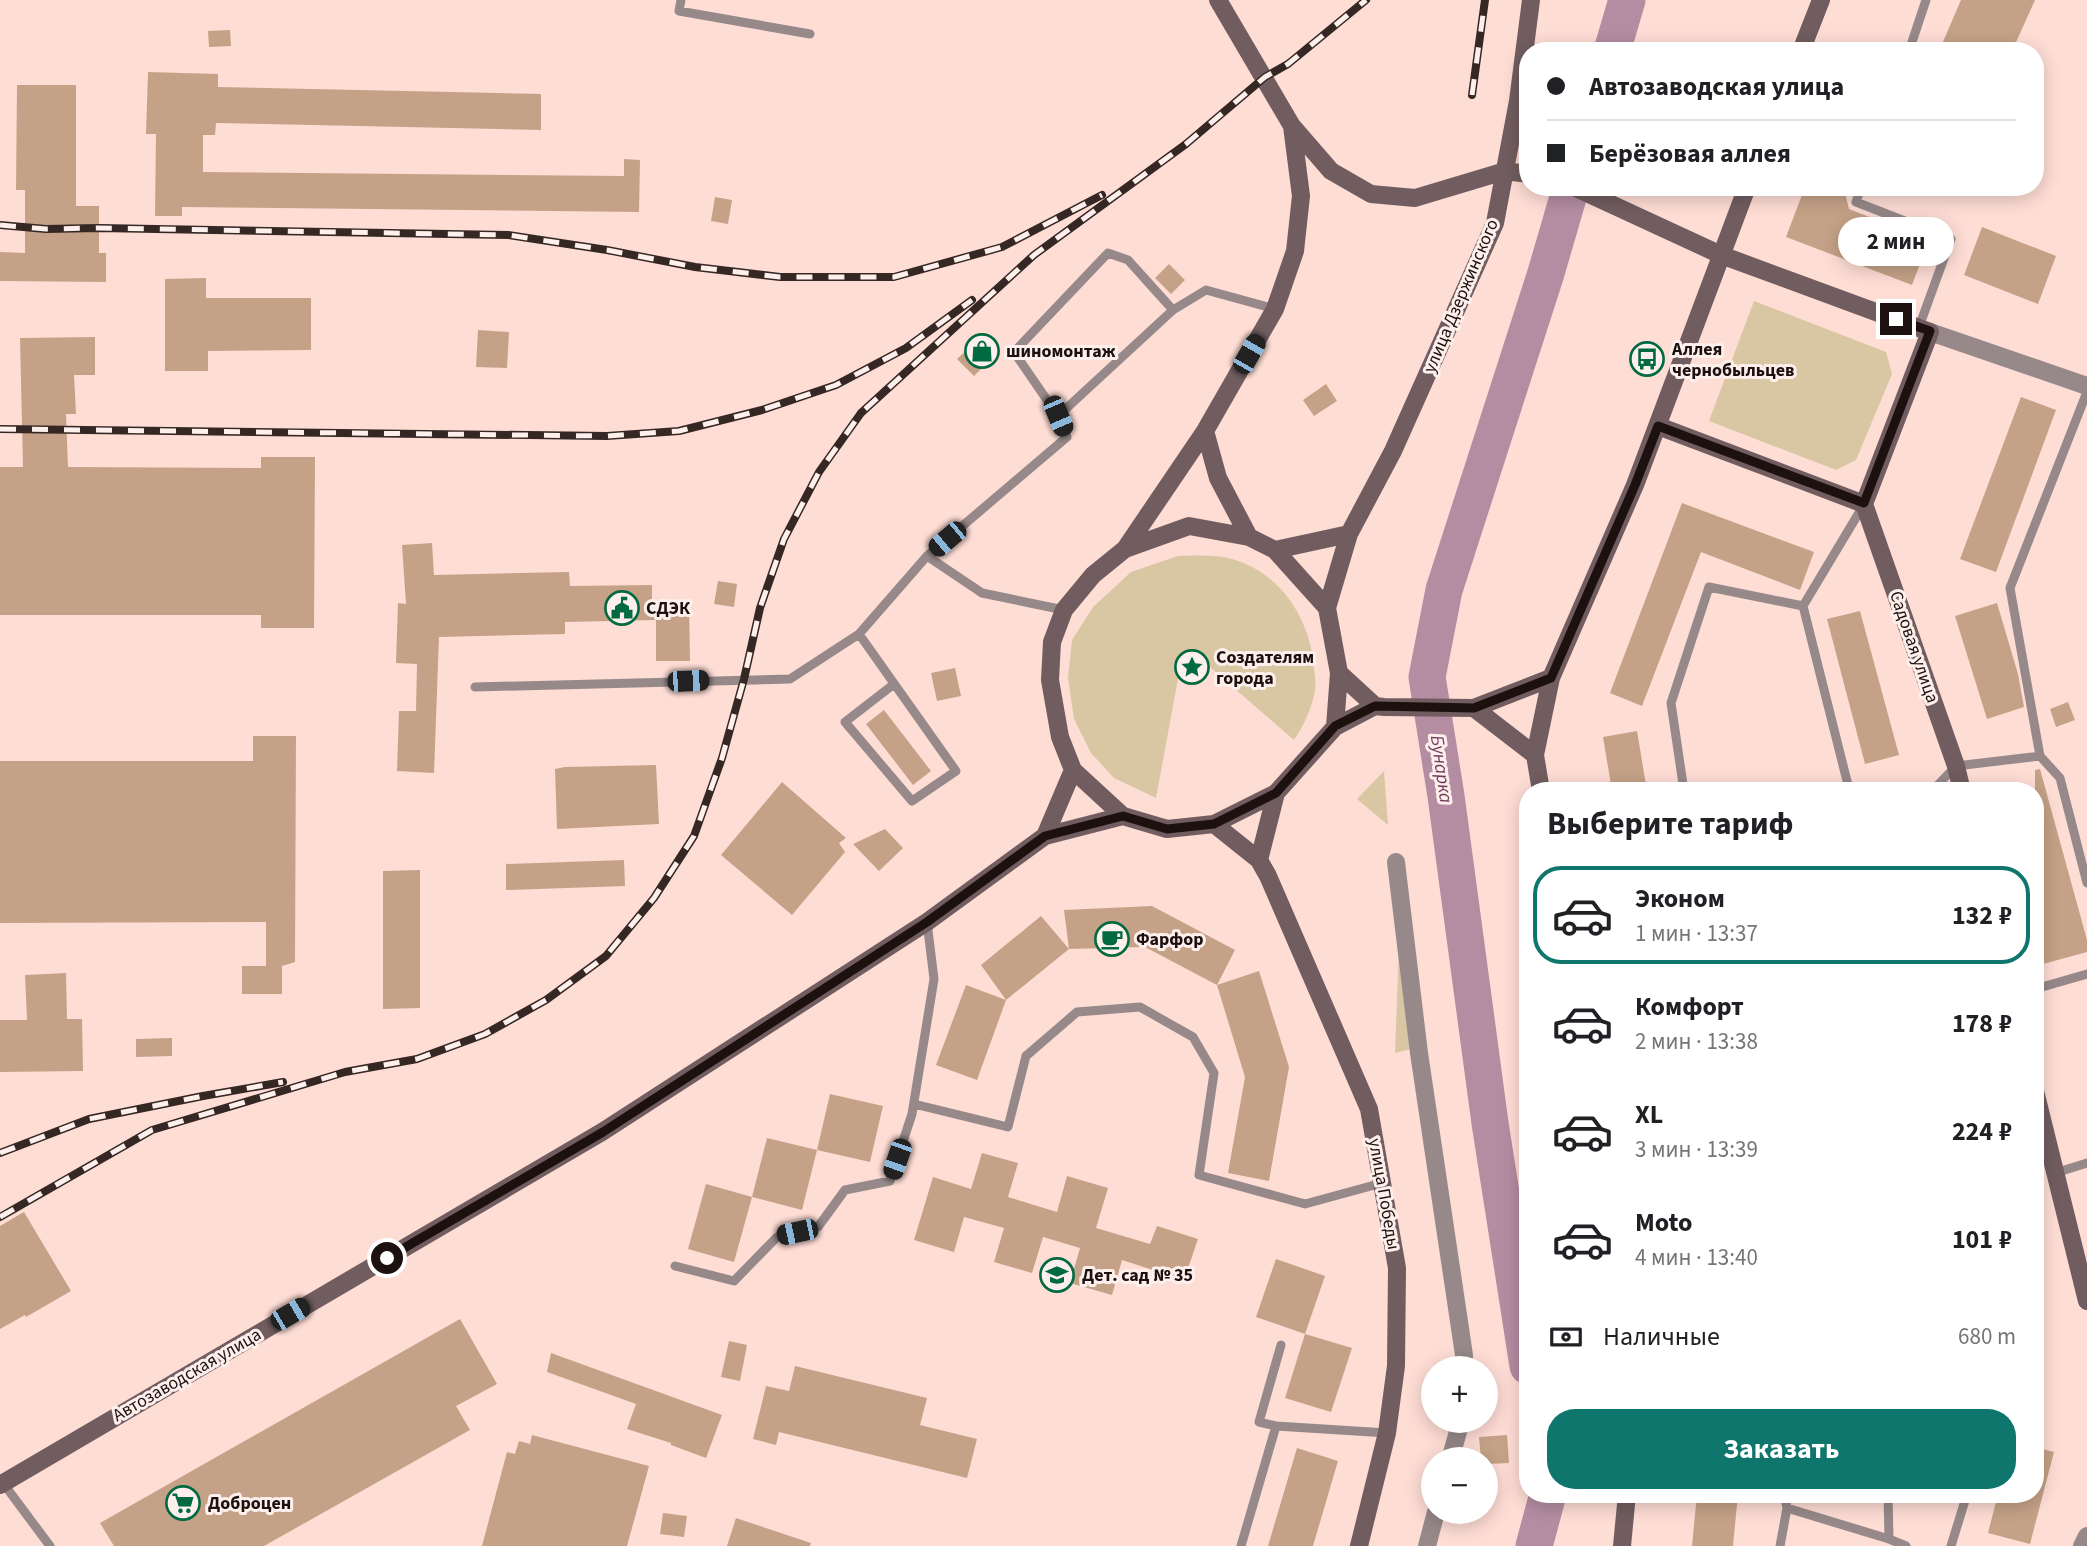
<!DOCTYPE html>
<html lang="ru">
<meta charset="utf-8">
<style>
:root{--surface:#fff;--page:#f6f6f6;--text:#202124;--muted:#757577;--line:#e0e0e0;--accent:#0f766e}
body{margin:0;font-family:"Source Sans 3",sans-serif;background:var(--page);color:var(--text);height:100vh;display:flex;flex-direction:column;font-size:26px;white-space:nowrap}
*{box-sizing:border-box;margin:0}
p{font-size:23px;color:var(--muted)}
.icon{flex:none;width:38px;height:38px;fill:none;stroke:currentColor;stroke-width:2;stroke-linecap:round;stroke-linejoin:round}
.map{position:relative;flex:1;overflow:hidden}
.details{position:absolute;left:1519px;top:782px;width:525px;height:721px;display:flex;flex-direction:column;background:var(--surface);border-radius:28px;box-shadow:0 4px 18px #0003}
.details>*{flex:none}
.top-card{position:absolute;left:1519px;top:42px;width:525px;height:154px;border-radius:28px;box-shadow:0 4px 18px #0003;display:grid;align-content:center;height:154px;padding:0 28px;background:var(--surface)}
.controls{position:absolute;left:1421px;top:1356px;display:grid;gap:14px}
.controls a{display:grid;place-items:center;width:77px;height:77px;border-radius:50%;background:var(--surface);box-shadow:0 4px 18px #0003;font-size:35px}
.end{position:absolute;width:32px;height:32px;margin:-16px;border:9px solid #1c110e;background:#fff;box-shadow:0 0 0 4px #fff}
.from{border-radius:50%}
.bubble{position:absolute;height:49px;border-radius:24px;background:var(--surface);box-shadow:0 4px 18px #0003;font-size:23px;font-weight:700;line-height:49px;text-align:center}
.car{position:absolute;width:21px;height:42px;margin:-21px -10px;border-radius:9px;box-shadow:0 0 5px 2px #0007;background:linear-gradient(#222 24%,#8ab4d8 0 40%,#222 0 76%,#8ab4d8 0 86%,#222 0)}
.top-card b{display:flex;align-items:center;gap:24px;height:66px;font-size:26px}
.top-card b+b{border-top:2px solid var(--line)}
.top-card i{width:18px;height:18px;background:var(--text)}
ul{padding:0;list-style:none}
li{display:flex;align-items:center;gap:21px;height:98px;margin:0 14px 10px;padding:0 14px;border:4px solid transparent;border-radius:28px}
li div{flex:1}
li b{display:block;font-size:26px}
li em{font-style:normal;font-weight:700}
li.on{border-color:var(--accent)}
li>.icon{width:63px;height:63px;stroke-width:1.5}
h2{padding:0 28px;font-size:32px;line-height:84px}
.pay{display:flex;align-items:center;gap:18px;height:77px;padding:0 28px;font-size:26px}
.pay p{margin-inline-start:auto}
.cta{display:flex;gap:14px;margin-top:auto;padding:14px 28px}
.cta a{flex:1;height:80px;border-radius:28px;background:var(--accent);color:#fff;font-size:28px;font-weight:700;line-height:80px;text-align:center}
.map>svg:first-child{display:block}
.green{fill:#d9c7a4}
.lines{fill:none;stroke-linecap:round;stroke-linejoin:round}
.river{stroke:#b48da2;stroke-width:37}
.building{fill:#c5a287}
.lane{stroke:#97898a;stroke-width:9}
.street{stroke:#97898a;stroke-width:18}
.secondary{stroke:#715d5f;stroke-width:18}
.rail-casing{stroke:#352724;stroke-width:8}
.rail{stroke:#fdefec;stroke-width:5;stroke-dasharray:16;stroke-linecap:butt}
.route{stroke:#1c110e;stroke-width:9}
.labels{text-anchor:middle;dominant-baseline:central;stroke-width:6;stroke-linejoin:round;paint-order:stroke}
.street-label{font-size:18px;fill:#1c110e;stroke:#fdefec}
.poi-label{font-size:18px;font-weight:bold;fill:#1c110e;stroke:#fdefec;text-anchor:start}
.water-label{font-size:19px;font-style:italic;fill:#713b5b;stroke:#fdefec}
</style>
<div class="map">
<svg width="2087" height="1546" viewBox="0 0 2087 1546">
<rect width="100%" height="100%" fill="#feddd5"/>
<!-- green -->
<path class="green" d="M1754,301l132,51 6,22 -36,86 -20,10 -127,-49z
M1178,556c17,0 38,-2 54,3 50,14 79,62 82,110 1,7 2,15 1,22 -4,19 -11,34 -21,49l-83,-72 -4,-12 -33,10 4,13 -22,119 -42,-20 -23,-25 -17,-34 -6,-41 4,-38 21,-33 38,-35z
M1384,771l4,54 -31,-26z
M1399,948l16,100 -20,5z"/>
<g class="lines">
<!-- river -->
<path class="river" d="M1612,51l15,-51
M1528,1366l-38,-243 -44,-327 -19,-119 17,-87 102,-317 25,-86
M1534,1546l14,-52"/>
</g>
<!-- building -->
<path class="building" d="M1961,0h74l-23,51h-73z
M230,30l1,16 -22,1 -1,-16z
M148,72l70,2v13l323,7v36l-325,-7 -1,12h-12v37l421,4v-17l16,1 -1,52 -457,-5v9h-27l1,-82h-10z
M17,85h59v121h23v47h7v29l-106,-1v-29l25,1v-63h-9z
M1805,187h44l-3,10 3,12 80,31 -17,45 -126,-48z
M715,197l17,3 -4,24 -17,-3z
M1982,227l74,29 -18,48 -74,-29z
M1169,264l16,16 -14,14 -16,-16z
M206,278v20h105v52l-103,1v20h-43v-92z
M478,330l31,2 -2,36 -31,-1z
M95,337v38h-21l2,39h-10l2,53 193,1v-11h54l-1,171h-53v-13h-261v-148h23l-3,-129z
M972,345l16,17 -14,14 -17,-17z
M1326,384l11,17 -23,15 -11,-16z
M2021,397l35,13 -60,162 -36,-13z
M1682,503l132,49 -14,38 -99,-38 -59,154 -32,-13z
M432,543l2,32 135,-3 1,14 82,-1v19l37,-1 1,58h-34v-41l-91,2v12l-126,3 -5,136 -37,-2 2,-60h17l1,-47 -21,-1 2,-60 8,1 -4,-59z
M718,581l19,3 -3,23 -20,-3z
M1997,603l21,71 6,33 -37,12 -32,-103z
M1860,611l39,144 -34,9 -38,-145z
M955,668l6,28 -24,5 -6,-28z
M2068,702l7,18 -19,7 -6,-18z
M884,710l47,61 -18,14 -47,-61z
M1637,731l10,60h-35l-9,-54z
M253,736h43l-1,226 -13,4v28h-40v-28h24v-44l-266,1v-162h253z
M656,765l3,59 -102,5 -2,-60 10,-2z
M2040,769l47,171v12l-44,12 -8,-27v-167z
M782,782l64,56 -7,5 6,9 -53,63 -71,-60z
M885,829l18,19 -24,23 -26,-27z
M624,860l1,26 -119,4v-26z
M420,870v138l-37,1v-138z
M1152,906l83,44 -18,35 -72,-38 -76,2 -5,-39z
M1041,916l28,33 -63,51 -25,-35z
M1259,971l30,96 -20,114 -41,-8 17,-96 -28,-92z
M66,973l1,46h15l1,52 -83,1v-52h27l-2,-45z
M966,985l40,15 -29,80 -41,-15z
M172,1038v18l-36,1v-18z
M830,1094l53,12 -13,56 -53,-12z
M767,1138l50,12 -15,60 -50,-13z
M982,1153l36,10 -10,34 49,15 10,-36 41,12 -12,40 54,16 7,-18 41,13 -14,41 -62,-20 -10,35 -42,-12 10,-35 -37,-11 -11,36 -38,-11 10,-34 -40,-11 -10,35 -40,-12 19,-63 38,12z
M706,1184l46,13 -18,65 -46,-13z
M24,1212l47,79 -45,26 -1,-2 -25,14v-103z
M1276,1259l49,17 -20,58 -49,-17z
M460,1319l37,65 -41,22 14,24 -206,116h-150l-14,-23z
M1305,1334l47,14 -21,64 -46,-14z
M729,1341l18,4 -7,36 -19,-4z
M551,1353l171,62 -16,43 -35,-13v-2l-44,-14 9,-25 -89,-32z
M795,1366l132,32 -7,27 57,14 -10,39 -188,-46 -3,13 -23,-6 13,-53 23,5z
M532,1435l117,31 -22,80h-145l25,-94 8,2 4,-13 11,3z
M1507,1435l2,28 -23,1v-4h-5l-2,-23z
M2035,1447l19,5 -24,92 -42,-11 10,-39h37z
M1297,1448l41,13 -25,85h-45z
M1697,1494h41l-5,52h-41z
M663,1513l24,3 -3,21 -24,-3z
M736,1518l75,25 -1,3h-83z"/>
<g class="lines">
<!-- lane -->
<path class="lane" d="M681,0l-2,11 131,23
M1909,51l17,-51
M1861,187l-5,15 95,37 -32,88
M1173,310l33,-20 69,19
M927,556l55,37 82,17
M1803,606l60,-100
M859,634l97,137 -44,30 -67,-79 49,-38
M475,687l315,-8 69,-45 68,-78 140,-119 -9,-21 -44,-64 94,-99 20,7 45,50 -115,106
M2040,756l-30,-168 77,-196
M1684,791l-13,-88 38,-116 94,19 45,179 -39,6
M1932,791l24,-25 84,-10 20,22 27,105
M2035,989l52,-15
M914,1104l94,23 18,-71 51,-44 63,-5 53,30 21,36 -15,102 106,29 77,-21
M2055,1173l32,-10
M675,1266l59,15 43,-44 41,-10 27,-37 45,-9 22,-67 22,-135 -7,-57
M1281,1345l-22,77 17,4 111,7
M3,1483l47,63
M1787,1508l102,31 -1,-45
M1889,1539l17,7
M1241,1546l35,-120
M1780,1546l7,-38 -3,-14
M1951,1546l16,-52"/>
<!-- street -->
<path class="street" d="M1930,332l157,54
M1396,862l23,191 45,302 -1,13
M1450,1460l11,-39
M1427,1546l9,-34
M2082,1546l5,-10"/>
<!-- secondary -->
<path class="secondary" d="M1218,0l74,126 39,45 40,23 44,4 90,-27 23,3
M1801,51l20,-51
M1574,187l147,68 209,77 -66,172
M1658,426l206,78
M1205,431l13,47 31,59
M1864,504l92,262 6,25
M1125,549l80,-118 70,-122 20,-58 6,-55 -9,-70
M1275,550l74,-16
M1327,608l22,-74 44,-83 102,-228 23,-122 13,-101
M1339,673l36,33 9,1 90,1 77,-30
M1474,708l61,47
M1335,727l4,-54 -12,-65 -52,-58 -26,-13 -60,-11 -64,23 -32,26 -29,35 -12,32 -2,38 10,57 13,33 50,46 44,13 47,-5 62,-31 59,-66 40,-21
M1541,791l-6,-36 16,-77 84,-193 112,-298
M1214,824l45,36 9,16 101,233 28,159 -1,98 -9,67 -28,113
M1045,836l28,-66
M1259,860l17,-67
M2035,1091l52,210
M0,1485l602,-353 325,-210 118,-86 78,-20
M1622,1546l5,-52"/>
<!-- rail casing -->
<g class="rail-casing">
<path id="rail" d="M1472,95l13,-95
M0,225l46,4 53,-1 409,7 99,15 88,17 85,10h114l108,-30 100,-52
M0,429l607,7 72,-5 83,-21 74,-25 70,-37 66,-48
M0,1153l89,-34 114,-23 80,-14
M0,1217l152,-87 193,-58 72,-13 68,-25 61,-34 60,-44 48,-58 40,-62 28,-78 22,-79 16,-71 24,-69 35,-67 42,-59 173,-158 152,-111 79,-67 23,-13 78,-64"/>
</g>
<!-- rail -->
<use href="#rail" class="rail"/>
</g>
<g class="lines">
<!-- route -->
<path class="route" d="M387,1258l216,-126 324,-210 118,-86 78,-20 44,13 47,-5 62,-31 59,-67 40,-20 99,2 77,-30 84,-193 23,-59 206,77 66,-172 -34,-12"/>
</g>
<!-- icons -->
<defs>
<g id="shop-ring" transform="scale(1.75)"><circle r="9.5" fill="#fdefec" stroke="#026a40" stroke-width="1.5"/><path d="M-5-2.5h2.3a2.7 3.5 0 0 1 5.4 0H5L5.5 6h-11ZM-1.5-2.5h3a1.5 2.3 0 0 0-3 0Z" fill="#026a40"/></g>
<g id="bus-ring" transform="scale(1.75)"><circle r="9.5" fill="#fdefec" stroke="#026a40" stroke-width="1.5"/><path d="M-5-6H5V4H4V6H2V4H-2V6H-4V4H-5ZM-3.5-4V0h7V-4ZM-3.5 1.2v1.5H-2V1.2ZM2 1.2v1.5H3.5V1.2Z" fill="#026a40"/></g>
<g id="civic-ring" transform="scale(1.75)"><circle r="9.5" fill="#fdefec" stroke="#026a40" stroke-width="1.5"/><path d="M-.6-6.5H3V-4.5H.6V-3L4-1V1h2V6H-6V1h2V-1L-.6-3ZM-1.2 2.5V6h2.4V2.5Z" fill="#026a40"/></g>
<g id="sight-ring" transform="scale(1.75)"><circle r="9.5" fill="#fdefec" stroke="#026a40" stroke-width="1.5"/><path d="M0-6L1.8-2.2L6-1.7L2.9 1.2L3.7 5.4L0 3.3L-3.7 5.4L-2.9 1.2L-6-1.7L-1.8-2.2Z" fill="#026a40"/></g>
<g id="cafe-ring" transform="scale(1.75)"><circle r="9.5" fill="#fdefec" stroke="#026a40" stroke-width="1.5"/><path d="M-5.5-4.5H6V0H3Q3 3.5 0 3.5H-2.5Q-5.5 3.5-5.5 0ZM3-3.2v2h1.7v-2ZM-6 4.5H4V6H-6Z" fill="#026a40"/></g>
<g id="school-ring" transform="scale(1.75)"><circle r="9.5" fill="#fdefec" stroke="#026a40" stroke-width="1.5"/><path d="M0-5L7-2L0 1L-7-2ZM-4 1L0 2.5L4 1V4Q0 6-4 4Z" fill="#026a40"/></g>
<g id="supermarket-ring" transform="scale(1.75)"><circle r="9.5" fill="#fdefec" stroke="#026a40" stroke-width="1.5"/><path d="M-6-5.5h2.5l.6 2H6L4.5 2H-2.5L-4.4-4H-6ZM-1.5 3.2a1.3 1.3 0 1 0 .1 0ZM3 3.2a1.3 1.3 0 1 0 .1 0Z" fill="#026a40"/></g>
</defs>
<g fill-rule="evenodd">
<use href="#shop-ring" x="982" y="351"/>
<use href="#bus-ring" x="1647" y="359"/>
<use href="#civic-ring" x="622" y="608"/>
<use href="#sight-ring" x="1192" y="667"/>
<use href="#cafe-ring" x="1112" y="939"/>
<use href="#school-ring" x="1057" y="1275"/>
<use href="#supermarket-ring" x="183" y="1503"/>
</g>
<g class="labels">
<!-- street labels -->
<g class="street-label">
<text transform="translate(1461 296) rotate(-67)">улица Дзержинского</text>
<text transform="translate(1914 647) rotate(71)">Садовая улица</text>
<text transform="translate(1384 1194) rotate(80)">улица Победы</text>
<text transform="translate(187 1375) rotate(-30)">Автозаводская улица</text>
</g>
<!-- poi labels -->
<g class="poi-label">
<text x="1672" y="349">Аллея<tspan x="1672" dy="21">чернобыльцев</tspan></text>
<text x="1006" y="351">шиномонтаж</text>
<text x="646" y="608">СДЭК</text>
<text x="1216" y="657">Создателям<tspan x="1216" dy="21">города</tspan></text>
<text x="1136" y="939">Фарфор</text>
<text x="1082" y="1275">Дет. сад № 35</text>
<text x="208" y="1503">Доброцен</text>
</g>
<!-- water labels -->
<g class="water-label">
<text transform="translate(1441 769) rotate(82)">Бунарка</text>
</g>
</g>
</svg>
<div class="controls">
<a>+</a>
<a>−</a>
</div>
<i class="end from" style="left:387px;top:1258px"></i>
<i class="end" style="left:1896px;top:319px"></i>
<div class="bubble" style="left:1838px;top:217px;width:116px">2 мин</div>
<i class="car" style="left:1249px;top:354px;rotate:30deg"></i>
<i class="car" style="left:1058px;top:416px;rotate:157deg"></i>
<i class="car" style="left:947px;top:539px;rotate:230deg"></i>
<i class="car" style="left:688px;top:681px;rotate:88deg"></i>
<i class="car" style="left:897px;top:1159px;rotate:199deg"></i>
<i class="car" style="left:797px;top:1232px;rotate:258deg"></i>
<i class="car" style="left:290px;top:1314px;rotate:60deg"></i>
<div class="top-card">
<b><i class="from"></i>Автозаводская улица</b>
<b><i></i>Берёзовая аллея</b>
</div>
<section class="details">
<h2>Выберите тариф</h2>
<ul>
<li class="on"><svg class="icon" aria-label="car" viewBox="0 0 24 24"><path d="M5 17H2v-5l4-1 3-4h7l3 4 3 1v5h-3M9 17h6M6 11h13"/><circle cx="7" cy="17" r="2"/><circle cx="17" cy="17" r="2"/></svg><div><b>Эконом</b><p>1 мин · 13:37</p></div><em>132 ₽</em></li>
<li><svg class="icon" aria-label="car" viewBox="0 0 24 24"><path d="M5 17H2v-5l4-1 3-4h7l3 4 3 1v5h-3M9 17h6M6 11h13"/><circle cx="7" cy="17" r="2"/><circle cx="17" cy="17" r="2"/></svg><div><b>Комфорт</b><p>2 мин · 13:38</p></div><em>178 ₽</em></li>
<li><svg class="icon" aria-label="car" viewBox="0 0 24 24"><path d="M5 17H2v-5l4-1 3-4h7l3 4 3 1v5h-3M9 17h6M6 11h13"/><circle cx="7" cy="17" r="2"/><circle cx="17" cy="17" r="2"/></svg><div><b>XL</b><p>3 мин · 13:39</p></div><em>224 ₽</em></li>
<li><svg class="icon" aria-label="car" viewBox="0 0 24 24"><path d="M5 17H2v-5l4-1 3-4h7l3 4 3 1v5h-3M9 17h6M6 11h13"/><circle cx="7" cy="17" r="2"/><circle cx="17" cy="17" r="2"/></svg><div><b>Moto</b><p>4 мин · 13:40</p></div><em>101 ₽</em></li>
</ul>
<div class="pay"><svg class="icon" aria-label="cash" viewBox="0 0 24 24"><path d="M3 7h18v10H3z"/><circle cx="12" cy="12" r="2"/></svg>Наличные<p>680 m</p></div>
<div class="cta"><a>Заказать</a></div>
</section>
</div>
